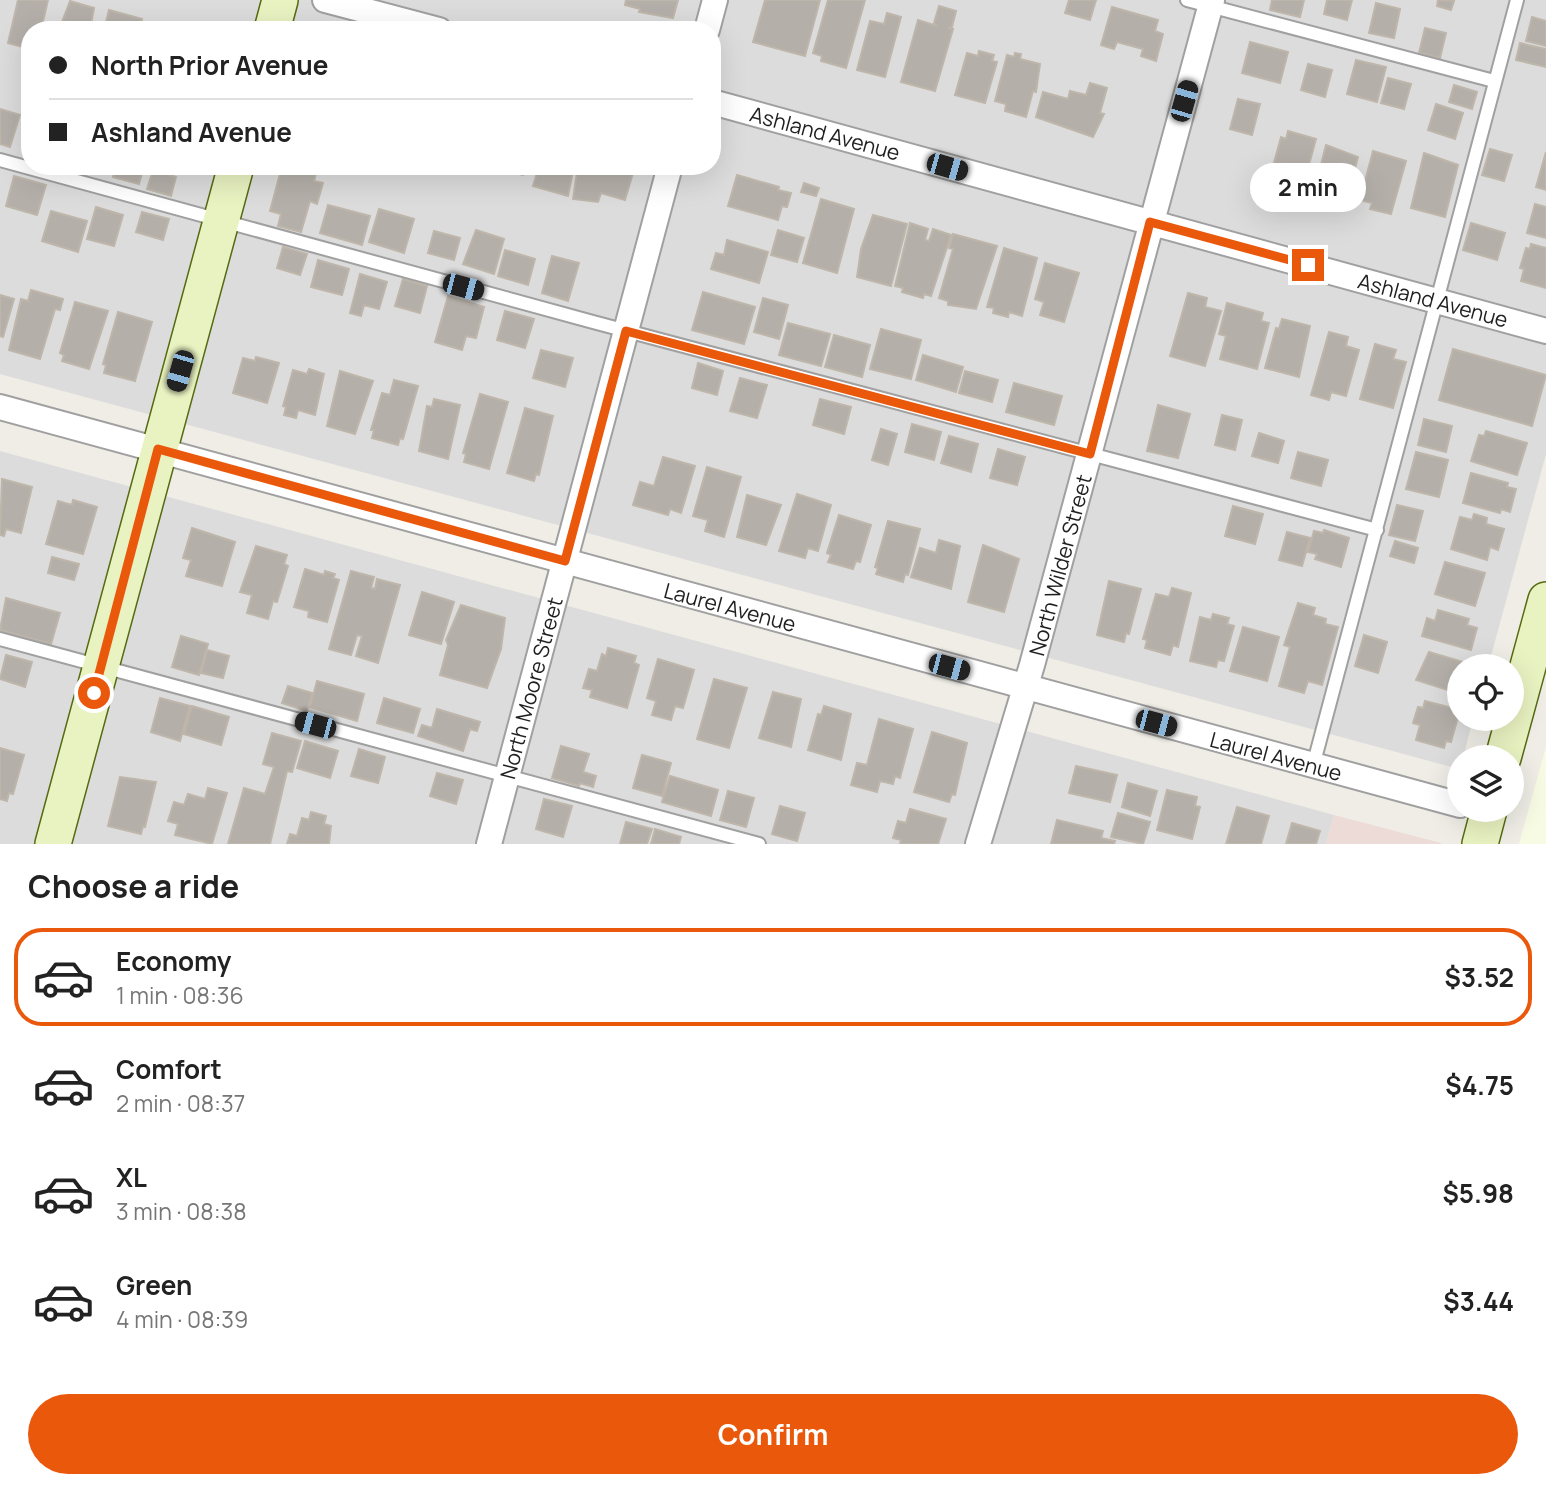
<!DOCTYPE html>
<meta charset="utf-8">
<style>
:root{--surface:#fff;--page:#f2f2f2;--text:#222;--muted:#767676;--line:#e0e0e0;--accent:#ea580c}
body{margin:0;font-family:Manrope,sans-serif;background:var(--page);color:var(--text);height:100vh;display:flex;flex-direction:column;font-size:26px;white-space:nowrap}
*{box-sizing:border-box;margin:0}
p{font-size:23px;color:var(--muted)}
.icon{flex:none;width:38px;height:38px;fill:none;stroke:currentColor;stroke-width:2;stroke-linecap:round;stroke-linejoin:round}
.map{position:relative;height:844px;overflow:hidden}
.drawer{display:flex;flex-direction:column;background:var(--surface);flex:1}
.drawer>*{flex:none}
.top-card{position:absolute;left:21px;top:21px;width:700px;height:154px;border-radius:28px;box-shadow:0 7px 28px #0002;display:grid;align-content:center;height:154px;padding:0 28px;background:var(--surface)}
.controls{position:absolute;left:1447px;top:654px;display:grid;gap:14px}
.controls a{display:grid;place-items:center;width:77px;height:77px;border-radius:50%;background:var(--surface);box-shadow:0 7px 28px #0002;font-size:35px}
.end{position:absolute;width:32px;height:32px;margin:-16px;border:9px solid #ea580c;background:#fff;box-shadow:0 0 0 4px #fff}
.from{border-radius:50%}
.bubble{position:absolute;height:49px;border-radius:24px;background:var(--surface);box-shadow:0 7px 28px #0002;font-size:23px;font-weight:700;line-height:49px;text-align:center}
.car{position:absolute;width:21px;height:42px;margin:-21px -10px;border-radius:9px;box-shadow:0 0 5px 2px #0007;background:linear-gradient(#222 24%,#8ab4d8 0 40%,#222 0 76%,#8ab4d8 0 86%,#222 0)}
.top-card b{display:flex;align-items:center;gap:24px;height:66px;font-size:26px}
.top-card b+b{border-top:2px solid var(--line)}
.top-card i{width:18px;height:18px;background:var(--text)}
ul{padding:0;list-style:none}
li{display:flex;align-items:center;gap:21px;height:98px;margin:0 14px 10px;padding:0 14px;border:4px solid transparent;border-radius:28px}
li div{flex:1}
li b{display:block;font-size:26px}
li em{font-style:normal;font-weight:700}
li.on{border-color:var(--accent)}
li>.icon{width:63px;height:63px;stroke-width:1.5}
h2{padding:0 28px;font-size:32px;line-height:84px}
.primary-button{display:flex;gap:14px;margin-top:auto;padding:14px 28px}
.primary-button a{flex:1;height:80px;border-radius:42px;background:var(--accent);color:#fff;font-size:28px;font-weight:700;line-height:80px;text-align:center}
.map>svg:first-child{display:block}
.residential{fill:#dddcdc;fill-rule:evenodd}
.commercial{fill:#eddbd8}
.education{fill:#f8fbe3}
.building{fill:#b4afa9;stroke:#beb6aa;stroke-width:2}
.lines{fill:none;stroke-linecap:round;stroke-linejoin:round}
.lane-casing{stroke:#a0a0a0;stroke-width:16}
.street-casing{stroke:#a0a0a0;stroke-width:28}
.secondary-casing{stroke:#556a12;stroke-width:38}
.lane{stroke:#fff;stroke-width:12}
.street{stroke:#fff;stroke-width:24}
.secondary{stroke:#e9f2c1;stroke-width:35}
.route{stroke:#ea580c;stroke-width:9}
.labels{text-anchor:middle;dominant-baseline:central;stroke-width:5;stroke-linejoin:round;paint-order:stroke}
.street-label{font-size:21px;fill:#1f1f1f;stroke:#fff}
</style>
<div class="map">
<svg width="1546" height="844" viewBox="0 0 1546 844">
<rect width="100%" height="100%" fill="#efede6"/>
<!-- residential -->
<path class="residential" d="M0,0h1546v454l-58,213h-28v52h13l-10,39h-3l-1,11 -1459,-395zM30,30h682v136h-682z
M0,451l1334,364 -8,29h-1326z"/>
<!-- commercial -->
<path class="commercial" d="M1334,815l107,28v1h-115z"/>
<!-- education -->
<path class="education" d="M1546,747v97h-27z"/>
<!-- building -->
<path class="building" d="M18,0h30l-7,30h-11v19l-22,-6z
M626,0h52l-5,18 -34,-6 1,-3 -15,-4z
M765,0h55l-15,56 -52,-14z
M828,0h37l-19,68 -25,-7 1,-5 -9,-3z
M1069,0h27l-6,20 -25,-7z
M1272,0h32l-4,17 -30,-7z
M1327,0h25l-5,20 -23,-6z
M1438,0l16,1 -3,9 -14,-4z
M70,1l24,7 -4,22h-31z
M1376,3l24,6 -6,29 -25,-5z
M939,6l17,5 -4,16 -4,1 5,1 -18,62 -34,-9 17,-62 19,6 -3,-3z
M1112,7l46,13 -3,11 8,3 -7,27 -15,-5 2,-7 -26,-7 -3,7 -13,-4z
M109,10l33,9 -3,11h-35z
M887,13l14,4 -16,60 -28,-7 13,-49 14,3z
M1532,17l14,4v25l-20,-5z
M1425,28l21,5 -6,25 -21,-5z
M1250,42l38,10 -8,31 -38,-10z
M1520,43l26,6v18l-30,-7z
M979,51l15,4 -2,6 5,1 -12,41 -30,-8 12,-42 11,3z
M1015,53l6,1 -1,5 20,5 -4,28 -3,-1 -7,26 -21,-6 1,-7 -11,-3 12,-46 7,2z
M1356,60l30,7 -9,35 -30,-8z
M1308,64l24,6 -7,27 -24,-7z
M1388,78l23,6 -7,25 -23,-6z
M1090,83l17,5 -7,25 4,1 -11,23 -57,-20 7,-25 25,7 2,-8 16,4z
M1454,85l23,7 -5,17 -23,-7z
M1238,99l22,5 -8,31 -22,-6z
M1436,104l27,9 -8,26 -27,-9z
M0,109l20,6 -10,32 -10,-3z
M1288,131l28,8 -14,51 -33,-9 12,-44 5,2z
M1326,145l32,12 -12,44 -32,-9z
M1490,149l22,6 -8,26 -22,-6z
M1373,151l33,10 -15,53 -21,-5 2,-6 -12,-3z
M1546,152v38l-10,-3z
M1424,153l34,12 -13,52 -34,-9z
M116,166h28l-5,18 -26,-7z
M282,166h36l-4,15 9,2 -6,21 -7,-3 -9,31 -23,-6 3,-12 -11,-3z
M491,166h35l-3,9z
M539,166h35l-6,30 -35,-10z
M578,166h57l-10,34 -24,-7 -3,9 -25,-3z
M153,170l23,7 -5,19 -24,-7z
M737,175l42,12 -1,3 13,3 -4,14 -5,-1 -4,14 -50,-14z
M14,176l32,9 -9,30 -31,-9z
M804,183l15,5 -3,8 -15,-4z
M821,199l33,10 -17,64 -34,-10z
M1535,204l11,3v31l-19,-5z
M328,205l42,11 -8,29 -42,-12z
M96,207l27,8 -9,31 -27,-7z
M379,209l35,10 -10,34 -35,-11z
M51,211l36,10 -9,31 -36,-11z
M142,212l27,7 -6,21 -27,-8z
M873,215l34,9 -16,62 -34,-9 4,-28z
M910,223l18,6 -3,11 4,1 4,-12 18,6 -20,61 -7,-2 -1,4 -21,-6 1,-4 -8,-2z
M1471,223l34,10 -8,27 -34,-10z
M476,230l28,9 -10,35 -31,-10z
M778,230l26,8 -7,24 -26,-7z
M434,231l26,7 -6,22 -26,-7z
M953,234l44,12 -21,63 -28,-4v-4l-9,-3 14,-49 -4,-1z
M727,240l41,12 -9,31 -48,-14 5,-16 8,2z
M1531,244l15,4v40l-25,-7 3,-12 -4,-1 6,-20 4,1z
M283,247l24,7 -7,21 -23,-7z
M1004,248l33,10 -15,58 -13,-4 -1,5 -15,-4 1,-5 -7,-1z
M505,250l30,9 -7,26 -30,-9z
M552,256l27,7 -11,38 -26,-8z
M318,260l31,9 -7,26 -31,-8z
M1045,263l34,10 -15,49 -24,-7 4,-13 -9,-3z
M360,274l27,8 -8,27 -15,-4 -3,11 -11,-3z
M403,279l24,7 -7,27 -25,-7z
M31,290l32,9 -3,11 -5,-1 -15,50 -31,-9 12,-51 7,2z
M703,292l52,15 -11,37 -52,-14z
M1188,293l19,5 -2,9 16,4 -16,55 -35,-10z
M0,295l14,4 -11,38 -3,-1z
M448,296l36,11 -8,31 -10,-2 -4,14 -27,-8z
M763,298l25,7 -9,34 -25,-7z
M75,302l33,9 -19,58 -27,-8 2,-6 -4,-2z
M1227,303l36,10 -2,8 8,2 -12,46 -37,-10 6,-23 -7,-2z
M505,311l29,8 -9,29 -28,-8z
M118,312l34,10 -17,59 -31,-8 2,-8 -3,-1z
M1282,319l28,7 -11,51 -34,-9 11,-40 3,1z
M788,323l42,11 -9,32 -42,-11z
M881,329l40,11 -10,39 -41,-10z
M1329,332l19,5 -2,9 13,4 -13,46 -15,-4 -2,8 -18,-5z
M834,335l36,10 -8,32 -37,-10z
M1375,344l21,6 -3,9 13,3 -13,46 -33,-9z
M1453,349l93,26 -14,51 -93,-26z
M541,350l32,8 -8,29 -32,-9z
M923,355l40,12 -7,25 -40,-12z
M256,357l23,6 -12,40 -34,-10 10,-35 12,3z
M698,363l25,8 -6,24 -25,-7z
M309,369l15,5 -9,41 -17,-5 -2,8 -12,-3 2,-8 -3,-1 10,-36 14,4z
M340,371l33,10 -18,53 -28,-8z
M965,371l33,9 -6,22 -33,-9z
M740,378l27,7 -10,33 -27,-7z
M394,380l24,6 -15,53 -3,-1 -2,7 -26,-7 2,-8h-3l11,-37 8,2z
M1014,383l48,13 -8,29 -48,-13z
M480,394l28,8 -19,67 -25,-7 2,-8 -3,-1z
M434,399l26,6 -12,54 -29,-8 8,-45 5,1z
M820,399l31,8 -7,27 -31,-9z
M1158,405l32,9 -12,44 -31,-7z
M525,408l28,8 -14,59 -3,-1 -2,7 -27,-8z
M1222,415l20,5 -7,30 -20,-5z
M1424,419l28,7 -6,26 -28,-7z
M912,424l29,8 -7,28 -29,-8z
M881,429l16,5 -9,31 -16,-5z
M1486,431l41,12 -10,32 -46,-14 8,-26 5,1z
M1259,433l25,8 -6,22 -26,-7z
M949,436l29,8 -7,28 -30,-9z
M998,449l27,8 -8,28 -27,-7z
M1298,452l30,8 -7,26 -30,-8z
M1416,452l32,8 -9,37 -33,-8z
M663,457l32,9 -14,47 -11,-4 -2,6 -35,-10 7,-23 14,4z
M707,467l34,10 -17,60 -19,-6 3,-11 -15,-4z
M1471,473l37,10 -1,4 9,2 -6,23 -9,-3 -1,4 -37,-10z
M2,479l30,8 -11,46 -15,-4 -2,7 -4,-1z
M797,494l34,11 -13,46 -10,-3 -3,10 -26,-7z
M747,495l34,10 -15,40 -29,-8z
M73,500l24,7 -14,47 -37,-10 12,-43 14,4z
M1397,505l26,6 -8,30 -26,-6z
M1233,506l30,8 -8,30 -30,-8z
M1474,514l13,4 -1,6 18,5 -6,21 -8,-3 -3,13 -36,-11 9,-32 12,3z
M839,515l32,10 -11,37 -4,-1 -3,8 -25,-7 3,-7 -4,-2z
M888,521l32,8 -12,46 -3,-1 -2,8 -27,-8 2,-6 -3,-1z
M192,528l43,14 -13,44 -36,-10 5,-16 -8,-2z
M1324,530l25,8 -8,29 -26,-8 2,-5 -9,-2 6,-21 9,2z
M1287,532l23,6 -8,28 -23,-6z
M939,540l21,6 -9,43 -40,-12 9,-29 16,5z
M1395,541l23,7 -4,15 -24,-7z
M983,545l36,14 -15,53 -36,-10z
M256,546l31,9 -3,9 4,2 -11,36 -4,-1 -5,18 -21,-6 5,-18 -12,-3z
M52,557l27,7 -5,16 -26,-7z
M1445,562l40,11 -10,33 -40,-12z
M305,569l19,6 1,-4 10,3 -2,4 6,2 -12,42 -19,-5 1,-6 -15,-4z
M351,571l23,6 -3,11 4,1 2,-10 23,6 -22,78 -22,-7 6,-20 -5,-1 -6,20 -22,-6z
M1109,581l32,8 -12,45 -3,-1 -2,9 -27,-7z
M1172,588l19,5 -13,54 -5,-2 -3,10 -25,-7 2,-8 -4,-1 13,-45 13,3z
M422,592l32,10 -13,42 -32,-9z
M6,598l54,15 -9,31 -51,-14z
M1298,603l17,5 -2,7 13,4 -1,5 13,3 -16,58 -14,-4 -4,12 -25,-7 11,-39 -6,-2z
M461,605l44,13 -4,31 -14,39 -47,-13 8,-30 -2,-5z
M1438,610l31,9 -2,6 10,3 -6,22 -49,-14 5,-18 8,3z
M1213,614l16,4 -2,6 7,2 -10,35 -6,-1 -2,7 -26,-6 10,-44 11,3z
M1243,627l36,10 -12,44 -37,-10z
M1364,635l23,7 -9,31 -23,-7z
M181,636l27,8 -9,31 -27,-8z
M608,648l28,8 -2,7 5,2 -12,43 -37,-11 2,-7 -9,-2 6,-19 8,2 5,-17 4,2z
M207,650l22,6 -6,22 -22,-5z
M1429,652l44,13 -13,2v23l-5,-1 -1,3 -38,-12z
M6,655l26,7 -7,25 -25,-8z
M658,659l36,11 -11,38 -8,-2 -4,14 -19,-5 4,-14 -9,-3z
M714,679l33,9 -18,60 -32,-9z
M317,681l47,13 -7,27 -47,-14z
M288,686l24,7 -5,18 -25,-8z
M773,692l28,7 -10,48 -32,-9z
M160,698l30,8 -10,35 -29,-9z
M384,698l36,11 -7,24 -36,-10z
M1425,701l35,9 -9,32 -5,-1 -2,7 -28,-8 4,-15 -7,-2 5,-16 5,1z
M192,706l37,11 -8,28 -37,-11z
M824,706l27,8 -10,46 -33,-10 10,-36 3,1z
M437,709l43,13 -3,9 -7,-2 -7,22 -45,-15 4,-11 10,3z
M879,719l34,10 -13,49 -5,-2 -2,8 -13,-3 -3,11 -26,-7 6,-22 10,2z
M932,732l35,11 -12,52 -3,-1 -3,8 -35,-10z
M272,733l29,8 -9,31 -5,-1 -17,73h-42l16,-56 21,6 9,-27 -11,-3z
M305,741l33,10 -8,27 -33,-10z
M561,746l28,8 -6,18 13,4 -3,11 -13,-4 -1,3 -27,-8z
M0,748l24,7 -11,39 -4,-1 -2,8 -7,-2z
M359,749l26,8 -7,26 -27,-7z
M642,755l29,8 -9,33 -29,-8z
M1076,766l41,9 -7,27 -41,-9z
M437,773l26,7 -7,24 -26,-8z
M670,776l48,14 -7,26 -49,-14z
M120,777l36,5 -11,45 -2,-1 -2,8 -33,-8z
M1128,783l29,8 -7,25 -28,-9z
M208,788l19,5 -15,51 -37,-9 3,-11 -10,-3 6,-19 10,3 4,-11 17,5z
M1167,790l30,7 -2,9 5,1 -8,32 -35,-9z
M728,791l26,7 -8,29 -26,-7z
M544,799l28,7 -9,31 -27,-8z
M780,806l25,7 -8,28 -25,-7z
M1237,807l32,9 -8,28h-35z
M910,809l36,10 -8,25h-38l1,-4 -8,-2 5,-17 8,2z
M311,812l15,4 -2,8 7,2 -2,18h-42l3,-10 7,2 5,-18 7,2z
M1118,813l32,9 -7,22 -32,-7z
M1057,820l46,11 -2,7 14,3 -1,3h-63z
M626,822l26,7 -5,15h-27z
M1292,823l28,8 -4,13h-30z
M655,829l26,8 -2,7h-28z"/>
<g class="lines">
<!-- lane casing -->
<g class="lane-casing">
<path id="lane" d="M1187,0l307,81
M0,160l593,162 784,208
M0,639l759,205
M1313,766l204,-766"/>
</g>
<!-- street casing -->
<g class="street-casing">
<path id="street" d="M325,0l114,30
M707,30l8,-30
M712,102l834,229
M0,407l1460,398
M489,844l181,-678
M978,844l54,-179 180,-665"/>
</g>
<!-- secondary casing -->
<g class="secondary-casing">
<path id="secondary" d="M272,30l8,-30
M1503,758l43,-158
M53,844l183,-678
M1480,844l9,-34"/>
</g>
<!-- lane -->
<use href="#lane" class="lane"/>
<!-- street -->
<use href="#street" class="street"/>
<!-- secondary -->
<use href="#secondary" class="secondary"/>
</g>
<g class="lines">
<!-- route -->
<path class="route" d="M94,693l64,-244 407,112 61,-230 464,123 60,-232 158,43"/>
</g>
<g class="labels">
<!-- street labels -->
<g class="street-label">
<text transform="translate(825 133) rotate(15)">Ashland Avenue</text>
<text transform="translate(1433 300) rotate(15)">Ashland Avenue</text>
<text transform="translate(1060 565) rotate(-75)">North Wilder Street</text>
<text transform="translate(730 607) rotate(15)">Laurel Avenue</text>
<text transform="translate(531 688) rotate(-75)">North Moore Street</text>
<text transform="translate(1276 756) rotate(15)">Laurel Avenue</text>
</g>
</g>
</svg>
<div class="controls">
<a><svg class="icon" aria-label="locate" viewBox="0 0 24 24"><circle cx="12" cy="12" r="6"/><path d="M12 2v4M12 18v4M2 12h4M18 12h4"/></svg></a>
<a><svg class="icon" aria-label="layers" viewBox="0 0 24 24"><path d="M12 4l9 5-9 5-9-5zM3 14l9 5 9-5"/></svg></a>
</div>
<i class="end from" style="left:94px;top:693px"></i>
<i class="end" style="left:1308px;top:265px"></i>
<div class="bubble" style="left:1250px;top:163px;width:116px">2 min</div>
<i class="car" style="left:1184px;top:101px;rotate:16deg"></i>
<i class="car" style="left:947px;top:167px;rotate:106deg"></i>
<i class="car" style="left:463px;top:287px;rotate:105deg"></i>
<i class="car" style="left:180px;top:371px;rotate:196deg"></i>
<i class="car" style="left:949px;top:667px;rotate:105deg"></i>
<i class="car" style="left:1156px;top:723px;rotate:105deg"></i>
<i class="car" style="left:315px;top:725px;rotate:285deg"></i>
<div class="top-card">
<b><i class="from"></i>North Prior Avenue</b>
<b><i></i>Ashland Avenue</b>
</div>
</div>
<section class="drawer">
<h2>Choose a ride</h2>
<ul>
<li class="on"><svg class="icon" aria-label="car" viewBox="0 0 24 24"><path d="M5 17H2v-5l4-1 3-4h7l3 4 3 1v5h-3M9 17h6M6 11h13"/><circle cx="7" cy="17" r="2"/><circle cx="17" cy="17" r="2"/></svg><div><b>Economy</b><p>1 min · 08:36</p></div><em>$3.52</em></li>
<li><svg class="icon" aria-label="car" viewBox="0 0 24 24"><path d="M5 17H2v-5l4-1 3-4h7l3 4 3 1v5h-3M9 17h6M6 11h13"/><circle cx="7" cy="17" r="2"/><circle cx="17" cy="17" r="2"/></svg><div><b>Comfort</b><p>2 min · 08:37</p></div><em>$4.75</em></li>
<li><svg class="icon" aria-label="car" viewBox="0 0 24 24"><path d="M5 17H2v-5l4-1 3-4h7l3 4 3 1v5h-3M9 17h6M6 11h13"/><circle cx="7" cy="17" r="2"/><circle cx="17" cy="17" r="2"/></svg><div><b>XL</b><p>3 min · 08:38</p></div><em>$5.98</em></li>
<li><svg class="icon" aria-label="car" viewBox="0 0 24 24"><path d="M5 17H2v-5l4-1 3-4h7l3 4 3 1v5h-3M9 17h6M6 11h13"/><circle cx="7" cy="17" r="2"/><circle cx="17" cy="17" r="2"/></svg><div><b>Green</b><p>4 min · 08:39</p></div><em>$3.44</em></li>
</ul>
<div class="primary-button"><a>Confirm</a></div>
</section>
